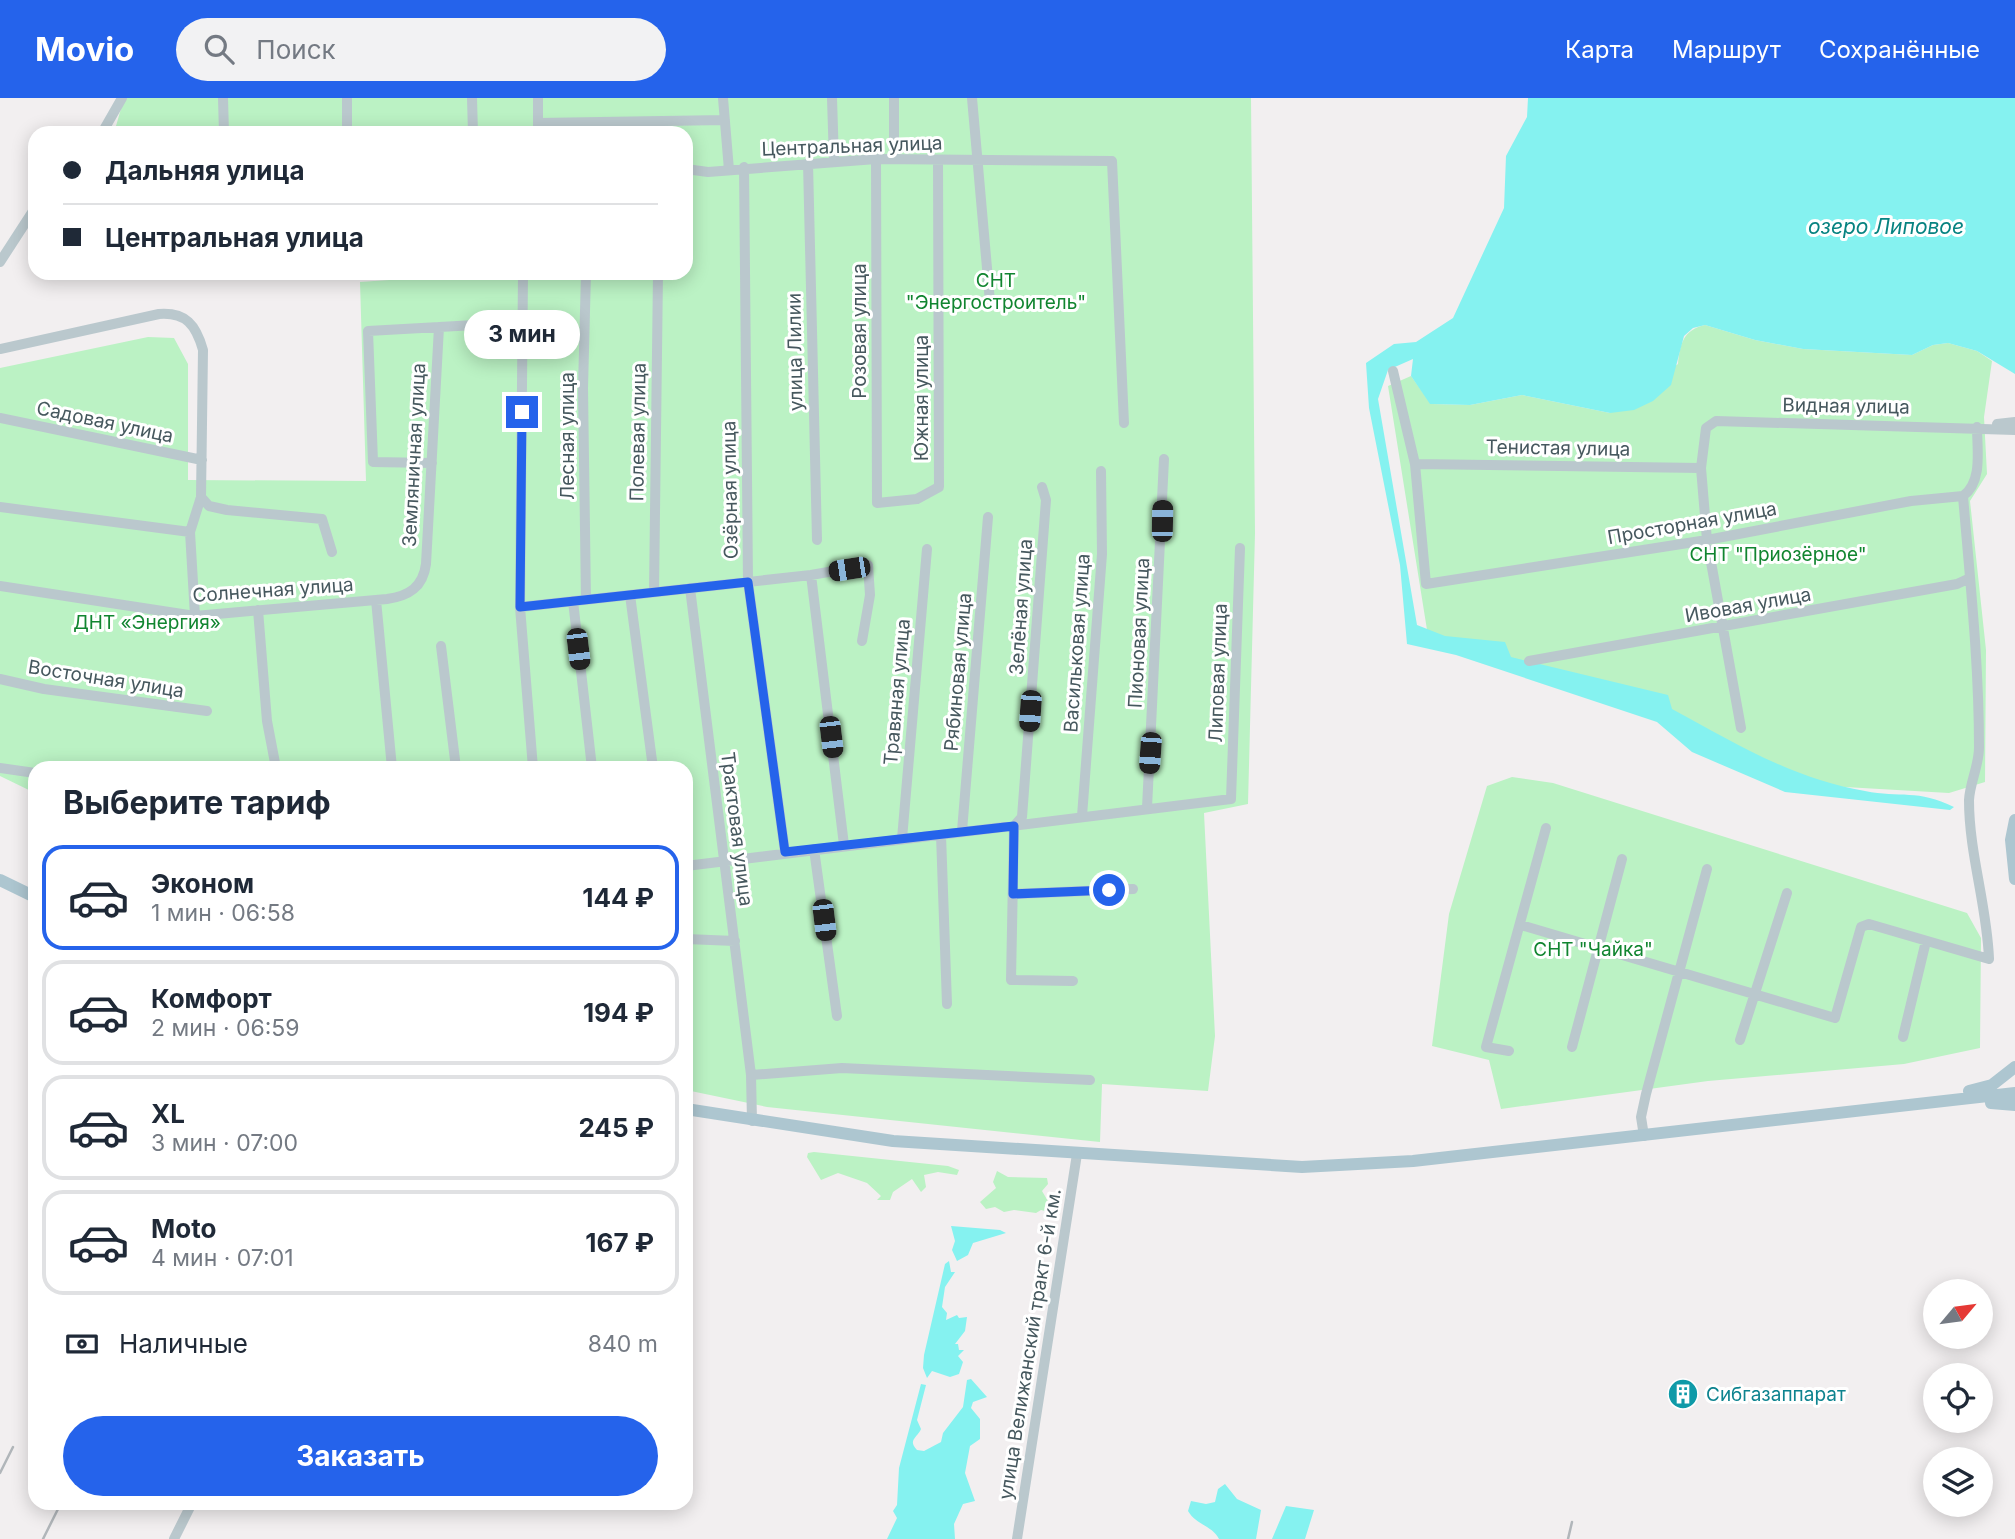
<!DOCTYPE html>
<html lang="ru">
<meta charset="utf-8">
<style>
:root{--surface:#fff;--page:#f2f2f3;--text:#1f2937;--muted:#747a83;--line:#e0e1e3;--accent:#2563eb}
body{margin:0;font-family:Inter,sans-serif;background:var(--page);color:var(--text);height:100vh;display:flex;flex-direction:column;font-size:26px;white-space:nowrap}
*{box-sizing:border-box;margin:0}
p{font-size:23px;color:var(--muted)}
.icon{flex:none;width:38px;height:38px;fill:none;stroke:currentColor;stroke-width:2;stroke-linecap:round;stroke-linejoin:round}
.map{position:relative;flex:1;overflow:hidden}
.side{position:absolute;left:28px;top:663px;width:665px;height:749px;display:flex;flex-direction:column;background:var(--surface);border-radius:21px;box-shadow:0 4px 18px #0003}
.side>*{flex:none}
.banner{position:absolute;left:28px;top:28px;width:665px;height:154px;border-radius:21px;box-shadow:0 4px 18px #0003;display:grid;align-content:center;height:154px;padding:0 35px;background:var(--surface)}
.needle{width:46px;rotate:61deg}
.controls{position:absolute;left:1923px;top:1181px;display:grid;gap:14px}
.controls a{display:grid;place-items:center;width:70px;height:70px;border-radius:50%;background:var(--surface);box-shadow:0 4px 18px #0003;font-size:35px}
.end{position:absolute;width:32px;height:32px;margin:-16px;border:9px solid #2563eb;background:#fff;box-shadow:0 0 0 4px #fff}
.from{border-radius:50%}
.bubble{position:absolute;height:49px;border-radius:24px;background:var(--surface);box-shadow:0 4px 18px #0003;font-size:23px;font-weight:700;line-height:49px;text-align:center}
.car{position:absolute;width:21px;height:42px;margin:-21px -10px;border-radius:9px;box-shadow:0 0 5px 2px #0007;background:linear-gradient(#222 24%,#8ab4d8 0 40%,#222 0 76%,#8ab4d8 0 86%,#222 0)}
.banner b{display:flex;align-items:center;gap:24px;height:66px;font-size:26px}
.banner b+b{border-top:2px solid var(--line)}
.banner i{width:18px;height:18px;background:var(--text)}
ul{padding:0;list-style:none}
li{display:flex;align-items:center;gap:21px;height:105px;margin:0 14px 10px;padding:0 21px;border:4px solid var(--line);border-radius:21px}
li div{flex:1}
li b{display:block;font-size:26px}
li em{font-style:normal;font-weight:700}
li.on{border-color:var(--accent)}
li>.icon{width:63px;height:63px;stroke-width:1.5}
h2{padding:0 35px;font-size:32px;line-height:84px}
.pay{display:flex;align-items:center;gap:18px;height:77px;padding:0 35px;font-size:26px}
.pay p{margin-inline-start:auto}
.button{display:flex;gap:14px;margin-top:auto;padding:14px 35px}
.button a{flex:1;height:80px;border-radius:42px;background:var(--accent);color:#fff;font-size:28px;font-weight:700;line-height:80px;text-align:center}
header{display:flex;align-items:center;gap:42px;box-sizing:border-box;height:98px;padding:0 35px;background:var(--accent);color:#fff}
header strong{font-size:33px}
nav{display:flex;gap:38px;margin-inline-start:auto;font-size:24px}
.search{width:490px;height:63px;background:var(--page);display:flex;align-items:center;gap:18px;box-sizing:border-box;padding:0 24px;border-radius:38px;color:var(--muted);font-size:26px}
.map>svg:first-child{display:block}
.green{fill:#bbf2c4}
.water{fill:#85f2f0}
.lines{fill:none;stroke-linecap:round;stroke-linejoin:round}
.minor{stroke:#bac8cd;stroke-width:10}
.major{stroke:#adc6d0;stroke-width:12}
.rail{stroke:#b1b6ba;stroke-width:2.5}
.route{stroke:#2563eb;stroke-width:9}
.labels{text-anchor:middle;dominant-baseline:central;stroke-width:6;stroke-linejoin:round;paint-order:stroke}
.street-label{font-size:19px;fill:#46585e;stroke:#fff}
.park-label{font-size:19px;fill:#118530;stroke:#fff}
.culture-label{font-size:19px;fill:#0d838f;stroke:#fff;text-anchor:start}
.water-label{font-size:21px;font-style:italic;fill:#078381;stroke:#fff}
</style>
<header>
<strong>Movio</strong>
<div class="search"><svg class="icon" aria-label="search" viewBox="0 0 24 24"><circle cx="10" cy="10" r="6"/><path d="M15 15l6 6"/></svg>Поиск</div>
<nav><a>Карта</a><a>Маршрут</a><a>Сохранённые</a></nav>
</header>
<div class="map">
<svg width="2015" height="1441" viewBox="0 0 2015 1441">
<rect width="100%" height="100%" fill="#f2eff0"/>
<!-- green -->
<path class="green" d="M124,0h1127l4,435 -7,271 -44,9 11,223 -7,55 -106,-7 -2,58 -333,-35 -81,-17v-322h-651v25l-35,-17v-408l148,-31 26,1 14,26v116l178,1 -6,-199 131,-9h195v-140h-572z
M1705,227l50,15 48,9 109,6 21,-10 15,-2 29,8 15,10 -8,56 3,57 -17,27 16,149 -1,132 -36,11 -156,-9 -149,-78 -216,-70 -40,-250 23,-10 20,28 39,1 52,-10 88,18 68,-49c2,-20 5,-34 27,-39z
M1512,679l41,6 414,130 14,25 -1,110 -76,16 -196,17 -207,28 -12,-49 -57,-14 17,-132 38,-128z
M814,1054l134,14 11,4 -2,5 -19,-3 -14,3 2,12 -5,5 -9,-13 -19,13 -3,8h-13l4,-4 -14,-13 -29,-10 -17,7 -14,-23 1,-4z
M997,1073l11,6 39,1 1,6 -6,7 10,17 -3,4 -8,-2 -5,3 -22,-3 -10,2 -9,-5 -9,2 -6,-7 16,-14 -3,-6z"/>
<!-- water -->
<path class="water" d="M1528,0h487v276l-38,-23 -29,-8 -15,2 -21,10 -109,-6 -48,-9 -50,-15 -12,3 -9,8 -13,49 -18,16 -19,9 -24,3 -88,-18 -52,10 -40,-1 -19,-28 2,-17 -25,11 -10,29 39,226 28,11 60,6 6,15 157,38 4,14c63,34 121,70 193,82 35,7 53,-2 89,16l-4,3 -165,-18 -93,-40 -35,-30 -201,-67 -49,-11 -7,-79 -31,-157 -3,-45 28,-19 22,-2 37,-24 51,-110 2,-52 21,-39z
M951,1128l49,4 6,3 -33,10 -5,12 -11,6 -5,-11 3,-9z
M949,1163l2,11h4l-10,15 -3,20 5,6 -1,7 11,-5 2,3 8,-1 -2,14 -10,13h3l1,6h5l-6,6 5,6 -4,12 -9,3 -18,-6 -5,7 -4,-10 1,-13 21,-91z
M971,1281l16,18 -14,5 -2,6 9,11v20l-10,7 -5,27 10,28 -12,3 -9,20 1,15h-68l10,-21 -4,-7 4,-6 2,-37 22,-84 5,1 -9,35 4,9c-3,8 -14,11 -4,21l7,1 17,-9 2,-9 20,-26 4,-27z
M1225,1386l12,15 24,11 -5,29h-37c-6,-13 -23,-14 -31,-28l3,-10 15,3 9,-2 3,-13z
M1286,1408l28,4 -9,29h-33z"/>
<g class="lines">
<!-- minor -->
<path class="minor" d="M223,0l1,35
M347,0v35
M472,0l1,35
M723,0l6,72
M832,0l2,63
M972,0l18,204
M538,25l187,-3
M102,35l20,-35
M538,35v-35
M876,61l1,344 40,-4 22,-12 -1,-326
M894,61v-61
M808,65l9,377
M744,69l4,415 37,270
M686,71l22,3 168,-13 236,2 12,262
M0,164l35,-54
M523,175l-3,334 13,161
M586,175l-3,115 3,212
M0,251l159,-35c27,-2 37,11 44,36l-2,147 8,9 18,4 95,9 10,33
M1393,273l22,93 11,120 281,-44 204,-39 52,-5
M0,320l202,42
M1997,326l18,-2
M432,365l-59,-1 -5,-131 107,-6
M1415,366l286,4
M1042,389l4,13 -24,317 -8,9 -3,154 62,1
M0,409l190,25
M811,477l33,270
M0,488l195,30 192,-17c22,-3 36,-12 39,-35l13,-237
M690,490l61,487 1,46
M654,494l4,-319
M630,497l23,173
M376,502l16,168
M573,503l19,167
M520,509l291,-32 57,-10 2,30 -8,46
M258,512l9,111 9,47
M195,518l-5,-84 11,-35
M441,548l15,122
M1529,563l428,-77 13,-6
M0,581l44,10 163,22
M1741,630l-34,-188 -6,-72 5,-40 10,-7 299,9
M0,670l35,5
M1147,710l17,-349
M1082,718l20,-262 -1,-83
M962,733l26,-314
M941,737l6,169
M902,741l25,-290
M814,751l23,167
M686,768l545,-67 9,-251
M1013,796l120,-5
M1521,827l314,93 26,-91 8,-3 120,35c-2,-54 -20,-105 -20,-159 1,-18 10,-34 10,-53 0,-84 -9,-167 -16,-251 20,-14 14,-47 14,-69
M686,841l49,2
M1903,939l23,-96
M1740,942l47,-147
M1572,949l50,-188
M1509,953l-23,-4 60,-219
M751,977l91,-7 248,12
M1644,1038l-3,-19 5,-23 61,-225
M174,1441l18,-36
M1017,1441l60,-385"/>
<!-- major -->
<path class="major" d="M2015,722l-4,20 4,39
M0,782l35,17
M1969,993l23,-6 23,-18
M1991,1005l24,2
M686,1011l207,32 409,26 111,-6 602,-68"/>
<!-- rail -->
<path class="rail" d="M0,1375l13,-26
M43,1441l18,-36
M1568,1441l4,-17"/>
</g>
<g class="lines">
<!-- route -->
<path class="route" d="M522,314l-2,195 228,-25 37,270 229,-26 -1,68 96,-4"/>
</g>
<!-- icons -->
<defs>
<g id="building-disc" transform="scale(1.575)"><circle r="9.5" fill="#0f9aa8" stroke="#fff"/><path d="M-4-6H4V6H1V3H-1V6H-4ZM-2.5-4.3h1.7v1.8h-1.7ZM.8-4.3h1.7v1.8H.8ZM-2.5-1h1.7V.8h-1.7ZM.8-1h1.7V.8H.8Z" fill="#fff"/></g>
</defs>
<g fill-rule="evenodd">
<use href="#building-disc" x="1683" y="1296"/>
</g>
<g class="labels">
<!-- street labels -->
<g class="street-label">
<text transform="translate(852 48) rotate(-2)">Центральная улица</text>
<text transform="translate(859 233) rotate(-90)">Розовая улица</text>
<text transform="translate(795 254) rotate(-91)">улица Лилии</text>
<text transform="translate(921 300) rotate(-90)">Южная улица</text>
<text transform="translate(1846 308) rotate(1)">Видная улица</text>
<text transform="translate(105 324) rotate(12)">Садовая улица</text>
<text transform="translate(638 334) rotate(-89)">Полевая улица</text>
<text transform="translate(567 338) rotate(-90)">Лесная улица</text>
<text transform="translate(1558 350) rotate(1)">Тенистая улица</text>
<text transform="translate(414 357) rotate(-87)">Земляничная улица</text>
<text transform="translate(730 392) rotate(-91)">Озёрная улица</text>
<text transform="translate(1692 425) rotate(-10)">Просторная улица</text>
<text transform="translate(273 492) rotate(-4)">Солнечная улица</text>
<text transform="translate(1748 507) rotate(-10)">Ивовая улица</text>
<text transform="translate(1021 509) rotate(-86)">Зелёная улица</text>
<text transform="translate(1139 535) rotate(-87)">Пионовая улица</text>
<text transform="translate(1077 545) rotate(-86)">Васильковая улица</text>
<text transform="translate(958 574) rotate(-85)">Рябиновая улица</text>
<text transform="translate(1218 575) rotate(-88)">Липовая улица</text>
<text transform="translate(106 581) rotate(9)">Восточная улица</text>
<text transform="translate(897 594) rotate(-85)">Травяная улица</text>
<text transform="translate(737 731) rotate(83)">Трактовая улица</text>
<text transform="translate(1030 1246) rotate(-81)">улица Велижанский тракт 6-й км.</text>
</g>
<!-- park labels -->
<g class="park-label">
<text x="996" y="182">СНТ<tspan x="996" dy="22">"Энергостроитель"</tspan></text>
<text x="1778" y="456">СНТ "Приозёрное"</text>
<text x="147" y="524">ДНТ «Энергия»</text>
<text x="1593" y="851">СНТ "Чайка"</text>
</g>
<!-- culture labels -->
<g class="culture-label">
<text x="1706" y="1296">Сибгазаппарат</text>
</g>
<!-- water labels -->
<g class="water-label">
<text x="1886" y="128">озеро Липовое</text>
</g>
</g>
</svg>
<div class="controls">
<a><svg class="needle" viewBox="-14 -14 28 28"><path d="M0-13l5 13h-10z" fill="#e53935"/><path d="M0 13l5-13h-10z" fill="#747a83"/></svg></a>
<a><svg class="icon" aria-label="locate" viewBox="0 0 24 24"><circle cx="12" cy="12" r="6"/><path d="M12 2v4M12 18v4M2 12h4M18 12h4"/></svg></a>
<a><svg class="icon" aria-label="layers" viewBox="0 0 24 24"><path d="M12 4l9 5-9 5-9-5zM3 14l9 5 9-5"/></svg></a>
</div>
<i class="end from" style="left:1109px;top:792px"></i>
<i class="end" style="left:522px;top:314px"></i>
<div class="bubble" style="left:464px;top:212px;width:116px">3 мин</div>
<i class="car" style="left:1162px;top:423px;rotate:1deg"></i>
<i class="car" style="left:849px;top:471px;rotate:261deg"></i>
<i class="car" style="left:578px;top:551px;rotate:173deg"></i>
<i class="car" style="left:1030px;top:613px;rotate:184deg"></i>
<i class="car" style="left:831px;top:639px;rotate:173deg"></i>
<i class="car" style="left:1150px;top:655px;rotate:184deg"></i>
<i class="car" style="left:824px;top:822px;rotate:173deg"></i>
<div class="banner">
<b><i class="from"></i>Дальняя улица</b>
<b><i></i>Центральная улица</b>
</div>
<section class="side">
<h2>Выберите тариф</h2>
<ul>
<li class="on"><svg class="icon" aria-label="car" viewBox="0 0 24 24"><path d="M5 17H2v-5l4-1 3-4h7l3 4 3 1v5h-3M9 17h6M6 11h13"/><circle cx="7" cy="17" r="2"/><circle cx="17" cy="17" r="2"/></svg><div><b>Эконом</b><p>1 мин · 06:58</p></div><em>144 ₽</em></li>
<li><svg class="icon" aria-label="car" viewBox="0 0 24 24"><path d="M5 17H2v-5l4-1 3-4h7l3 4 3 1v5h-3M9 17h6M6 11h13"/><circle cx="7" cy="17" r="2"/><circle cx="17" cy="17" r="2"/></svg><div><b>Комфорт</b><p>2 мин · 06:59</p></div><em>194 ₽</em></li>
<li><svg class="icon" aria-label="car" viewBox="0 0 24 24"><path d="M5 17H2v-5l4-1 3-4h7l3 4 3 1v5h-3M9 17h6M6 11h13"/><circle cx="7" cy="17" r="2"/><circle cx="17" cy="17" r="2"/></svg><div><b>XL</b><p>3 мин · 07:00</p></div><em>245 ₽</em></li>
<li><svg class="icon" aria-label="car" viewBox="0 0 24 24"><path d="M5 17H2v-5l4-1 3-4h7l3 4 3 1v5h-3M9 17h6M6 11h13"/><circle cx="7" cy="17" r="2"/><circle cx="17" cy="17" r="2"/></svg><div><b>Moto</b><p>4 мин · 07:01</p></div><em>167 ₽</em></li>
</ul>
<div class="pay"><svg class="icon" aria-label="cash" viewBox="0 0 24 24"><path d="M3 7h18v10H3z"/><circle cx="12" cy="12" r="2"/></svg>Наличные<p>840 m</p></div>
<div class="button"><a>Заказать</a></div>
</section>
</div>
